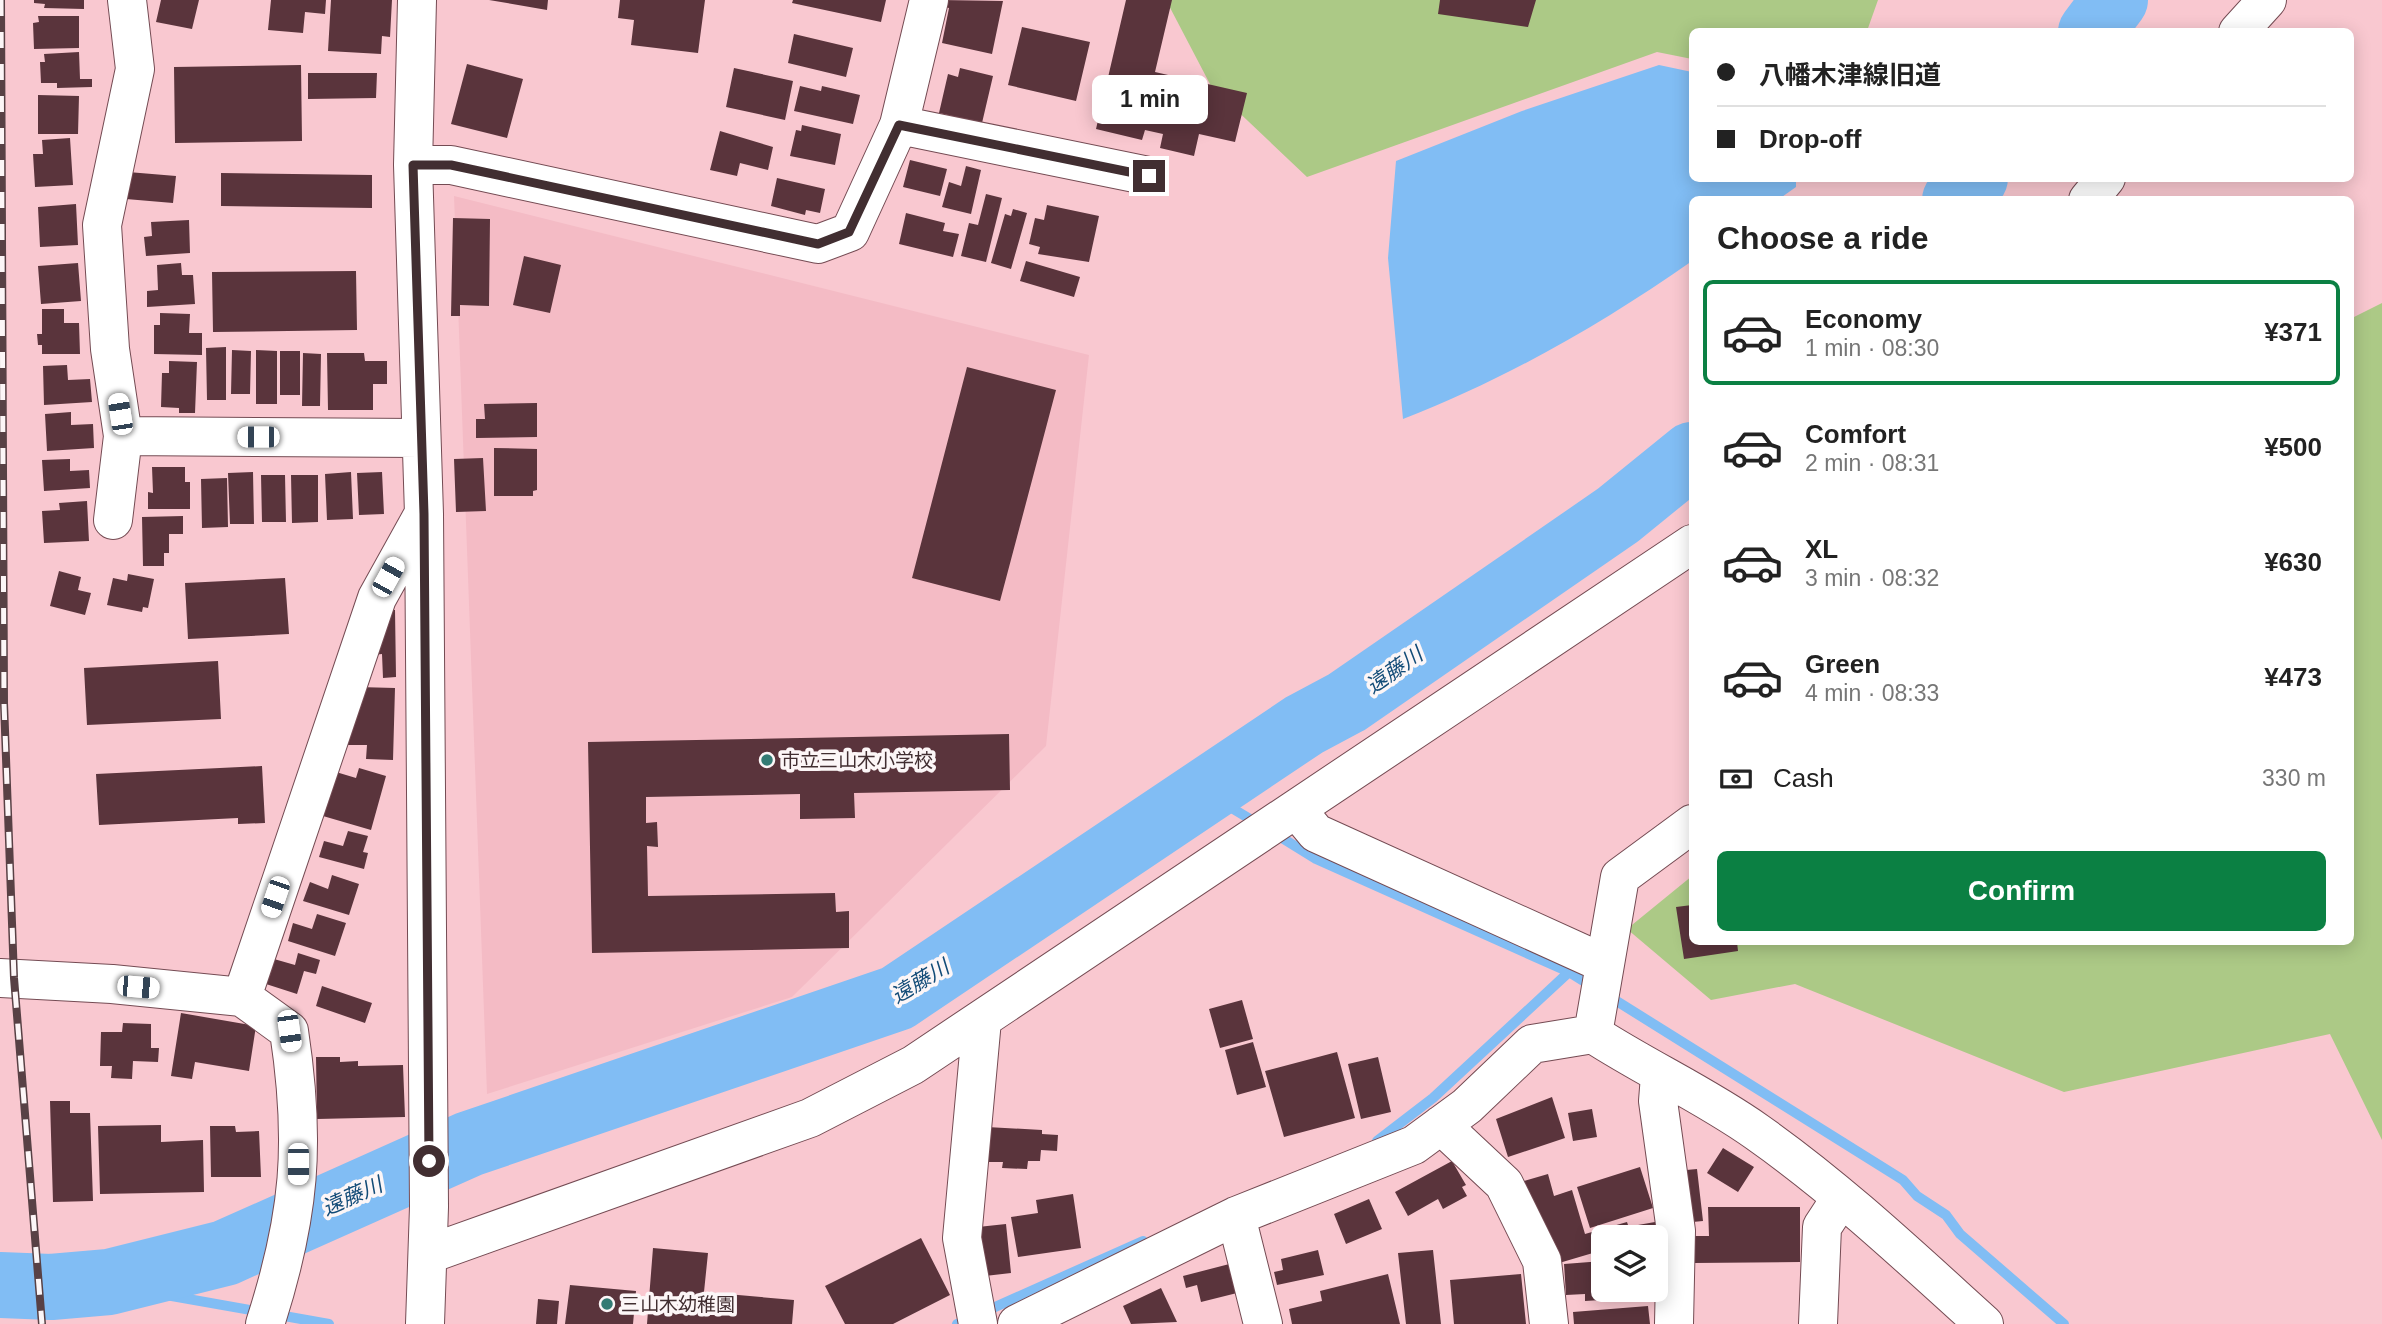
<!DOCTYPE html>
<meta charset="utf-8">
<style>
:root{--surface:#fff;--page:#f6f6f6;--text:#222;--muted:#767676;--line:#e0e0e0;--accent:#0b8043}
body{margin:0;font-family:Helvetica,"Noto Sans JP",sans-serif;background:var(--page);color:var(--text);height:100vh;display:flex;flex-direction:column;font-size:26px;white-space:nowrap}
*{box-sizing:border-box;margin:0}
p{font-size:23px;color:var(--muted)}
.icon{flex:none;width:38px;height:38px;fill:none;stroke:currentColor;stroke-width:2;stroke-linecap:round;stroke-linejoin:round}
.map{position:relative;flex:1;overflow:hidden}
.panel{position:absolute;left:1689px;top:196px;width:665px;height:749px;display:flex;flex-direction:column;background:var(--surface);border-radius:10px;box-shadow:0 4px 18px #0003}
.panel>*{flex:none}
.guide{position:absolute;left:1689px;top:28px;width:665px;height:154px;border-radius:10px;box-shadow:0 4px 18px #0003;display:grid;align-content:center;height:154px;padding:0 28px;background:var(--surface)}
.buttons{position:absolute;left:1591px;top:1225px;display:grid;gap:14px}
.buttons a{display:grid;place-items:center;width:77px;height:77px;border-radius:10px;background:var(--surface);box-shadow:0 4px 18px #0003;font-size:35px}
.end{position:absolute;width:32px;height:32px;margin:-16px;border:9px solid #412e31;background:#fff;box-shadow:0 0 0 4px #fff}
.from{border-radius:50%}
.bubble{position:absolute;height:49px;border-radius:10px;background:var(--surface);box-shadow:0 4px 18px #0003;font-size:23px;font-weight:700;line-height:49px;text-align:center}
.car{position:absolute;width:21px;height:42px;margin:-21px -10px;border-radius:9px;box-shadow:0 0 5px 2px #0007;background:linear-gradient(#fff 24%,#345 0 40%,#fff 0 76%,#345 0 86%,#fff 0)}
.guide b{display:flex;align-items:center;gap:24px;height:66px;font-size:26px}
.guide b+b{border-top:2px solid var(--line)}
.guide i{width:18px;height:18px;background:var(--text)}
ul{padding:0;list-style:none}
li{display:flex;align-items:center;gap:21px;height:105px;margin:0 14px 10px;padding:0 14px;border:4px solid transparent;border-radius:10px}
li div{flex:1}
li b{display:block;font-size:26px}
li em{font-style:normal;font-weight:700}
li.on{border-color:var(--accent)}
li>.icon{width:63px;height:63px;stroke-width:1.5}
h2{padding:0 28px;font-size:32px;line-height:84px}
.pay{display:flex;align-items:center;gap:18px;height:77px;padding:0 28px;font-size:26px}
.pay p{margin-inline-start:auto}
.cta{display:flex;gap:14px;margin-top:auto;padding:14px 28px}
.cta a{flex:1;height:80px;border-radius:10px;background:var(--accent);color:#fff;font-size:28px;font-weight:700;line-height:80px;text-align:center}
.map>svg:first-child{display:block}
.built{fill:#f4bbc5}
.green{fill:#acc986}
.water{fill:#81bdf4}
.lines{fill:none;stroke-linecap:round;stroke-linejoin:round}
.stream{stroke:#81bdf4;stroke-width:10}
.river{stroke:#81bdf4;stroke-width:66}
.building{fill:#5a343c}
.minor-casing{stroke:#744b53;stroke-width:40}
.minor{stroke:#fff;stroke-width:38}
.rail-casing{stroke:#584145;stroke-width:8}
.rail{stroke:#fcf6f7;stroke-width:5;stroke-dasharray:16;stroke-linecap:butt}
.route{stroke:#412e31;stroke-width:9}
.poi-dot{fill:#337b74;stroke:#fcf6f7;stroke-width:2.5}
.labels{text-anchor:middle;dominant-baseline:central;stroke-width:7;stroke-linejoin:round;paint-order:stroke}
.poi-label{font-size:19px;fill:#412e31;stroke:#fcf6f7;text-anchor:start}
.water-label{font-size:21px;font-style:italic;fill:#124b77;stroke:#fcf6f7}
</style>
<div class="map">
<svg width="2382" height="1324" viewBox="0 0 2382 1324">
<rect width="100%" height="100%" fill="#f9c8d0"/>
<!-- built -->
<path class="built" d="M454,196l635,159 -43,391 -254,251 -305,97z"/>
<!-- green -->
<path class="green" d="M1166,0h712l-11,31 -175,1v27l-35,-7 -350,125 -96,-91z
M2382,303v837l-52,-106 -266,58 -269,-108 -84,16 -84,-71 65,-53v66h658v-623z"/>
<!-- water -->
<path class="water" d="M1659,65l33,7v106l104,1v8l-17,12 -87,1v61c-90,63 -186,118 -289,158l-15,-161 8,-97 126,-50z"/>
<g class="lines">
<!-- stream -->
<path class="stream" d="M1205,792l55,33
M1274,833l42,26 253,113 24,15
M1607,995l296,185 14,16 29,19 14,19 104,90
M1377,1141l56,-43 136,-126
M98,1283l231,41
M957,1324l186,-83"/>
<!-- river -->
<path class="river" d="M2091,32l24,-32
M1955,200l20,-22
M0,1285l51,2 58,-5 116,-29 244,-109 428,-146 407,-273 43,-23 271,-187 74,-60"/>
</g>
<!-- building -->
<path class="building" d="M34,0h50v9l-40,-1 1,-4 -11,-1z
M161,0h38l-7,29 -36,-7z
M271,0h55l-1,14 -20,-2 -2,21 -35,-3z
M331,0h61l-2,37 -8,-1 -1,18 -53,-3z
M489,0h59l-1,10z
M620,0h85l-7,53 -67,-8 3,-25 -16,-2z
M793,0h93l-5,22 -89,-19z
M941,0l62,1 -11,53 -50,-11 7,-35 -9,-2z
M1126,0h46l-17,72 92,21 -12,49 -36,-8 -5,22 -34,-8 3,-14 -18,-4 -3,10 -46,-11z
M1440,0h96l-8,27 -90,-13z
M38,16h41v32l-45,1 -1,-26 6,-1z
M1022,27l68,15 -14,59 -68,-16z
M794,34l59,14 -7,29 -58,-14z
M79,52l1,27h12v8l-35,1v-5h-16l-1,-21h5l-1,-8z
M467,64l56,15 -16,59 -56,-14z
M301,65l1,76 -127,2 -1,-76z
M734,68l59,13 -8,39 -59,-13z
M960,68l33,8 -11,47 -43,-10 9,-39 10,3z
M308,73h69l-1,25 -68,1z
M800,86l21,5 1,-5 38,9 -7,29 -59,-13z
M38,95l41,1 -1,38h-40z
M802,125l39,9 -6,31 -45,-9 6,-26 5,1z
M720,131l53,16 -5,23 -28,-7 -3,13 -27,-6z
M70,138l3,47 -38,2 -2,-33h10l-1,-14z
M910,160l37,9 -7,27 -37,-9z
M966,166l15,4 -10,44 -29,-7 7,-25 12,4z
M128,172l48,4 -3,27 -47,-4z
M221,173l151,2v33l-151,-2z
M777,178l48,11 -5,24 -14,-3 -1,5 -34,-9z
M986,194l16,4 -16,64 -25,-6 8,-33 9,2z
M76,204l2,41 -38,2 -2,-40z
M1047,205l52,11 -10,46 -51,-8 2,-7 -11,-3 6,-26 9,2z
M1013,209l14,4 -16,56 -20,-6 14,-49 6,2z
M906,213l39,10 -2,8 16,3 -6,23 -54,-13z
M453,218l37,1 -1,87 -29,-1v11h-9z
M189,220l1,33 -44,3 -2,-19 8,-1 -1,-14z
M524,256l37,9 -11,48 -37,-8z
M1026,261l54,16 -6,20 -54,-16z
M78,263l3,38 -40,3 -3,-38z
M181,263l1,12h11l2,29 -48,3v-16l11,-1 -1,-25z
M356,271l1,59 -144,2 -1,-60z
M42,309h22v14h15l1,31h-38v-9h-4l-1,-11h5z
M160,313l30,1 -1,19h13v22l-48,-1v-29h6z
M226,347v53h-19l-1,-52z
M232,350l19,1 -1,43h-19z
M256,350l21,1v53h-21z
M280,351h20v44h-20z
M303,353l18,1 -1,52h-18z
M327,353h37l1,8h22v23h-14v26h-45z
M169,361l28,1 -2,51h-16v-5l-18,-1 1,-34h7z
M67,365l1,15 22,-1 2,23 -48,3 -1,-39z
M967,367l89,23 -56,211 -88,-23z
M537,403v34l-61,1v-19h9l-1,-15z
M71,412v13l22,-1 1,24 -47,3 -2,-37z
M494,448l43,1v41l-4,1v5h-39z
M483,458l3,53 -30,1 -2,-53z
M70,459v12l19,-1 1,18 -46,3 -2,-31z
M152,467h33v15h5v27h-42v-17l5,1z
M253,472l1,52h-24l-2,-51z
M351,472l2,47 -26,1 -2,-46z
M382,472l2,42 -25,1 -2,-42z
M261,475h24l1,47h-24z
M291,475h27v47l-26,1z
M227,478l1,49 -26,1 -1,-49z
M87,501l2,40 -45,2 -2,-32 18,-1 -1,-7z
M183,516v18h-14v19h-5v13h-21l-1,-49z
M59,571l22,6 -3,13 13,3 -6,22 -35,-9z
M128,574l26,5 -6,29 -5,-1 -1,5 -35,-7 6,-27 14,3z
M285,578l4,56 -101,5 -3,-56z
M381,610h14l1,67 -13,1 -1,-24 -9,1z
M218,661l3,58 -134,6 -3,-57z
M358,687l37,1 -2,72 -27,-1 1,-14h-20z
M1009,734l1,56 -156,3 1,25 -55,1v-25l-154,3v26l11,-1 1,25 -11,-1 1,50 187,-3 1,19 13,-1v37l-257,5 -4,-211z
M262,766l3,57 -27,1v-6l-139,7 -3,-51z
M359,768l27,8 -15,54 -48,-14 13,-44 20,6z
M348,831l20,5 -5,16 5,1 -4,16 -45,-12 5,-16 19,5z
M332,875l27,9 -10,31 -46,-14 7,-19 18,7z
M1692,905v37h45l1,9 -54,8 -8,-52z
M317,914l29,9 -11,33 -47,-15 5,-18 19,6z
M298,953l22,7 -4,14 -12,-3 -7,23 -31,-10 8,-25 21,6z
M322,986l50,17 -7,20 -49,-17z
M1242,1000l11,39 -33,9 -11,-39z
M181,1013l75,13 -7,45 -54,-9 -3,17 -21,-3z
M123,1023l28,1v24h8l-1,14 -25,-1 -1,18 -21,-1 1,-12h-12l1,-34h21z
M1253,1042l13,45 -29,8 -12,-45z
M1337,1052l18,66 -71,19 -19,-66z
M316,1057h24v5l18,-1v5l45,-1 2,52 -88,2z
M1378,1057l13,55 -30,7 -13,-55z
M1552,1097l13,41 -57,19 -12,-38z
M50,1101h20v12h20l3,88 -40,1z
M1592,1109l5,28 -24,4 -5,-28z
M161,1125v17l42,-2 1,52 -104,2 -2,-68z
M210,1126h25l1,6 23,-1 2,46h-50z
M987,1127l55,3v4l16,1 -1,16 -16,-1 -1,11h-12l-1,8 -25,-1 1,-6h-18z
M1723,1148l31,19 -16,25 -31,-19z
M1452,1161l14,24 -4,2 5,9 -24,13 -5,-10 -30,17 -13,-24z
M1640,1167l13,41 -63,20 -13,-41z
M1697,1169l6,52 -21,2 -6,-52z
M1548,1174l6,22 18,-6 13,44 42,-12 5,15h-29v13l-54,16 -25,-85z
M1073,1194l8,54 -63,9 -7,-40 27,-4 -2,-13z
M1369,1199l13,30 -36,15 -12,-30z
M1708,1207h92v55l-107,1 1,-27h15z
M1655,1222l2,15h-17l-2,-12z
M1006,1224l5,49 -26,3 -7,-49z
M921,1238l29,57 -57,29h-48l-20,-38z
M653,1248l55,5 -4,39 90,8 -2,24h-145z
M1318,1250l6,25 -47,10 -3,-13 9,-2 -2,-11z
M1433,1250l8,74h-35l-8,-71z
M1241,1261l8,29 -48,12 -4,-17 -11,3 -3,-12z
M1603,1261v29h30l1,8 -49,3v-7l-19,1 -2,-31z
M1388,1274l12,50h-108l-3,-15 33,-8 -2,-10z
M1521,1274l5,50h-72l-4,-44z
M570,1285l66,6 -3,33h-68z
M1161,1288l16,34 -46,2 -8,-18z
M538,1299l21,2 -2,23h-21z
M1648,1306l2,18h-76l-1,-12z"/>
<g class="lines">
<!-- minor casing -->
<g class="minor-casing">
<path id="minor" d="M417,0l-4,165 11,349 5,693 -4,117
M2238,32l29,-32
M899,125l250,51
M413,165h38l367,79 32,-12 49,-107 30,-125
M2088,200l18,-22
M123,436l297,2
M113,520l10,-84 -13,-87 -8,-124 33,-156 -8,-69
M1297,810l19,23 287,130
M0,978l112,6 130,13 47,34c17,112 11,185 -24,293
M242,997l135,-399 46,-83
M1593,1034l27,-157 72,-53
M1660,1076l-2,25 18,130 -2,93
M1441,1125l63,59 38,77 7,63
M1236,1216l27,108
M429,1254l381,-136 103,-53 779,-521
M978,1324l-16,-86 20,-218
M1017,1324l219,-108 178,-71 53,-39 65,-62 61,-10c54,35 112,61 164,98 81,57 154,126 227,192
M1818,1324l4,-97 19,-29"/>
</g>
<!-- minor -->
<use href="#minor" class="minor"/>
<!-- rail casing -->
<g class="rail-casing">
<path id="rail" d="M1,0l3,703 10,275 28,346"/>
</g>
<!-- rail -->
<use href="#rail" class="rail"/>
</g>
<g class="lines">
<!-- route -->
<path class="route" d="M429,1161l-5,-647 -11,-349h38l367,79 31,-12 50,-107 250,51"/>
</g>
<!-- markers -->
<g class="poi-dot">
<circle cx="767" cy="760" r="7"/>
<circle cx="607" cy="1304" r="7"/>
</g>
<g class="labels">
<!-- poi labels -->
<g class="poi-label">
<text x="781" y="760">市立三山木小学校</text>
<text x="621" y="1304">三山木幼稚園</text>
</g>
<!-- water labels -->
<g class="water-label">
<text transform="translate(1394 670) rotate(-35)">遠藤川</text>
<text transform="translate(920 981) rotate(-31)">遠藤川</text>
<text transform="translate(352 1196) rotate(-24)">遠藤川</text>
</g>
</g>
</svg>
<div class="buttons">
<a><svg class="icon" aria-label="layers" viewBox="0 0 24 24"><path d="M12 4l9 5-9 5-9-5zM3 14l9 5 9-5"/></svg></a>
</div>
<i class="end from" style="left:429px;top:1161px"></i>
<i class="end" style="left:1149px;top:176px"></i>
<div class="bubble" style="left:1092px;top:75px;width:116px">1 min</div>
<i class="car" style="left:120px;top:414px;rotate:351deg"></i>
<i class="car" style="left:258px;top:437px;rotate:270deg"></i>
<i class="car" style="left:388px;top:577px;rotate:29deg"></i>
<i class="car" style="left:275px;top:897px;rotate:199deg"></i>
<i class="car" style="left:138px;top:987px;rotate:95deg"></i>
<i class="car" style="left:289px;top:1031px;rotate:172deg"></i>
<i class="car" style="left:298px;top:1164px;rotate:180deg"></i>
<div class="guide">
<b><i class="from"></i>八幡木津線旧道</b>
<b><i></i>Drop-off</b>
</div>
<section class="panel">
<h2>Choose a ride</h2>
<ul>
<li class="on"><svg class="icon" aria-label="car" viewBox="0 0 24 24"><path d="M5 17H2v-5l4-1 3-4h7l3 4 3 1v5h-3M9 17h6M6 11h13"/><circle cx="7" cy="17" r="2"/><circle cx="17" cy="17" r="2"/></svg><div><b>Economy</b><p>1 min · 08:30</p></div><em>¥371</em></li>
<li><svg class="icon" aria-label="car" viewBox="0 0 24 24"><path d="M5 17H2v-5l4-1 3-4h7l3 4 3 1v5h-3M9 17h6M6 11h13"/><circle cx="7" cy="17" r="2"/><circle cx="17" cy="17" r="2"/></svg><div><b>Comfort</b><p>2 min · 08:31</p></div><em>¥500</em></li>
<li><svg class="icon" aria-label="car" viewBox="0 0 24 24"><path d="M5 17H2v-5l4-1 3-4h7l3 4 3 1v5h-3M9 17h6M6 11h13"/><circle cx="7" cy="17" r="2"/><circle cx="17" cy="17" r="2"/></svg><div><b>XL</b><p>3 min · 08:32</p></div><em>¥630</em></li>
<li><svg class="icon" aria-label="car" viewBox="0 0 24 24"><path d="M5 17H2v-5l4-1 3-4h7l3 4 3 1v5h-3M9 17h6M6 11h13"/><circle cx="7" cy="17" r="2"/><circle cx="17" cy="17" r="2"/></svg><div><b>Green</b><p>4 min · 08:33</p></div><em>¥473</em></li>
</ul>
<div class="pay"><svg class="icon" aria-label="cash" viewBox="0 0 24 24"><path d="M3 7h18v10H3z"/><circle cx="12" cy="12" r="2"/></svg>Cash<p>330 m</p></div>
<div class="cta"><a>Confirm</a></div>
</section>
</div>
